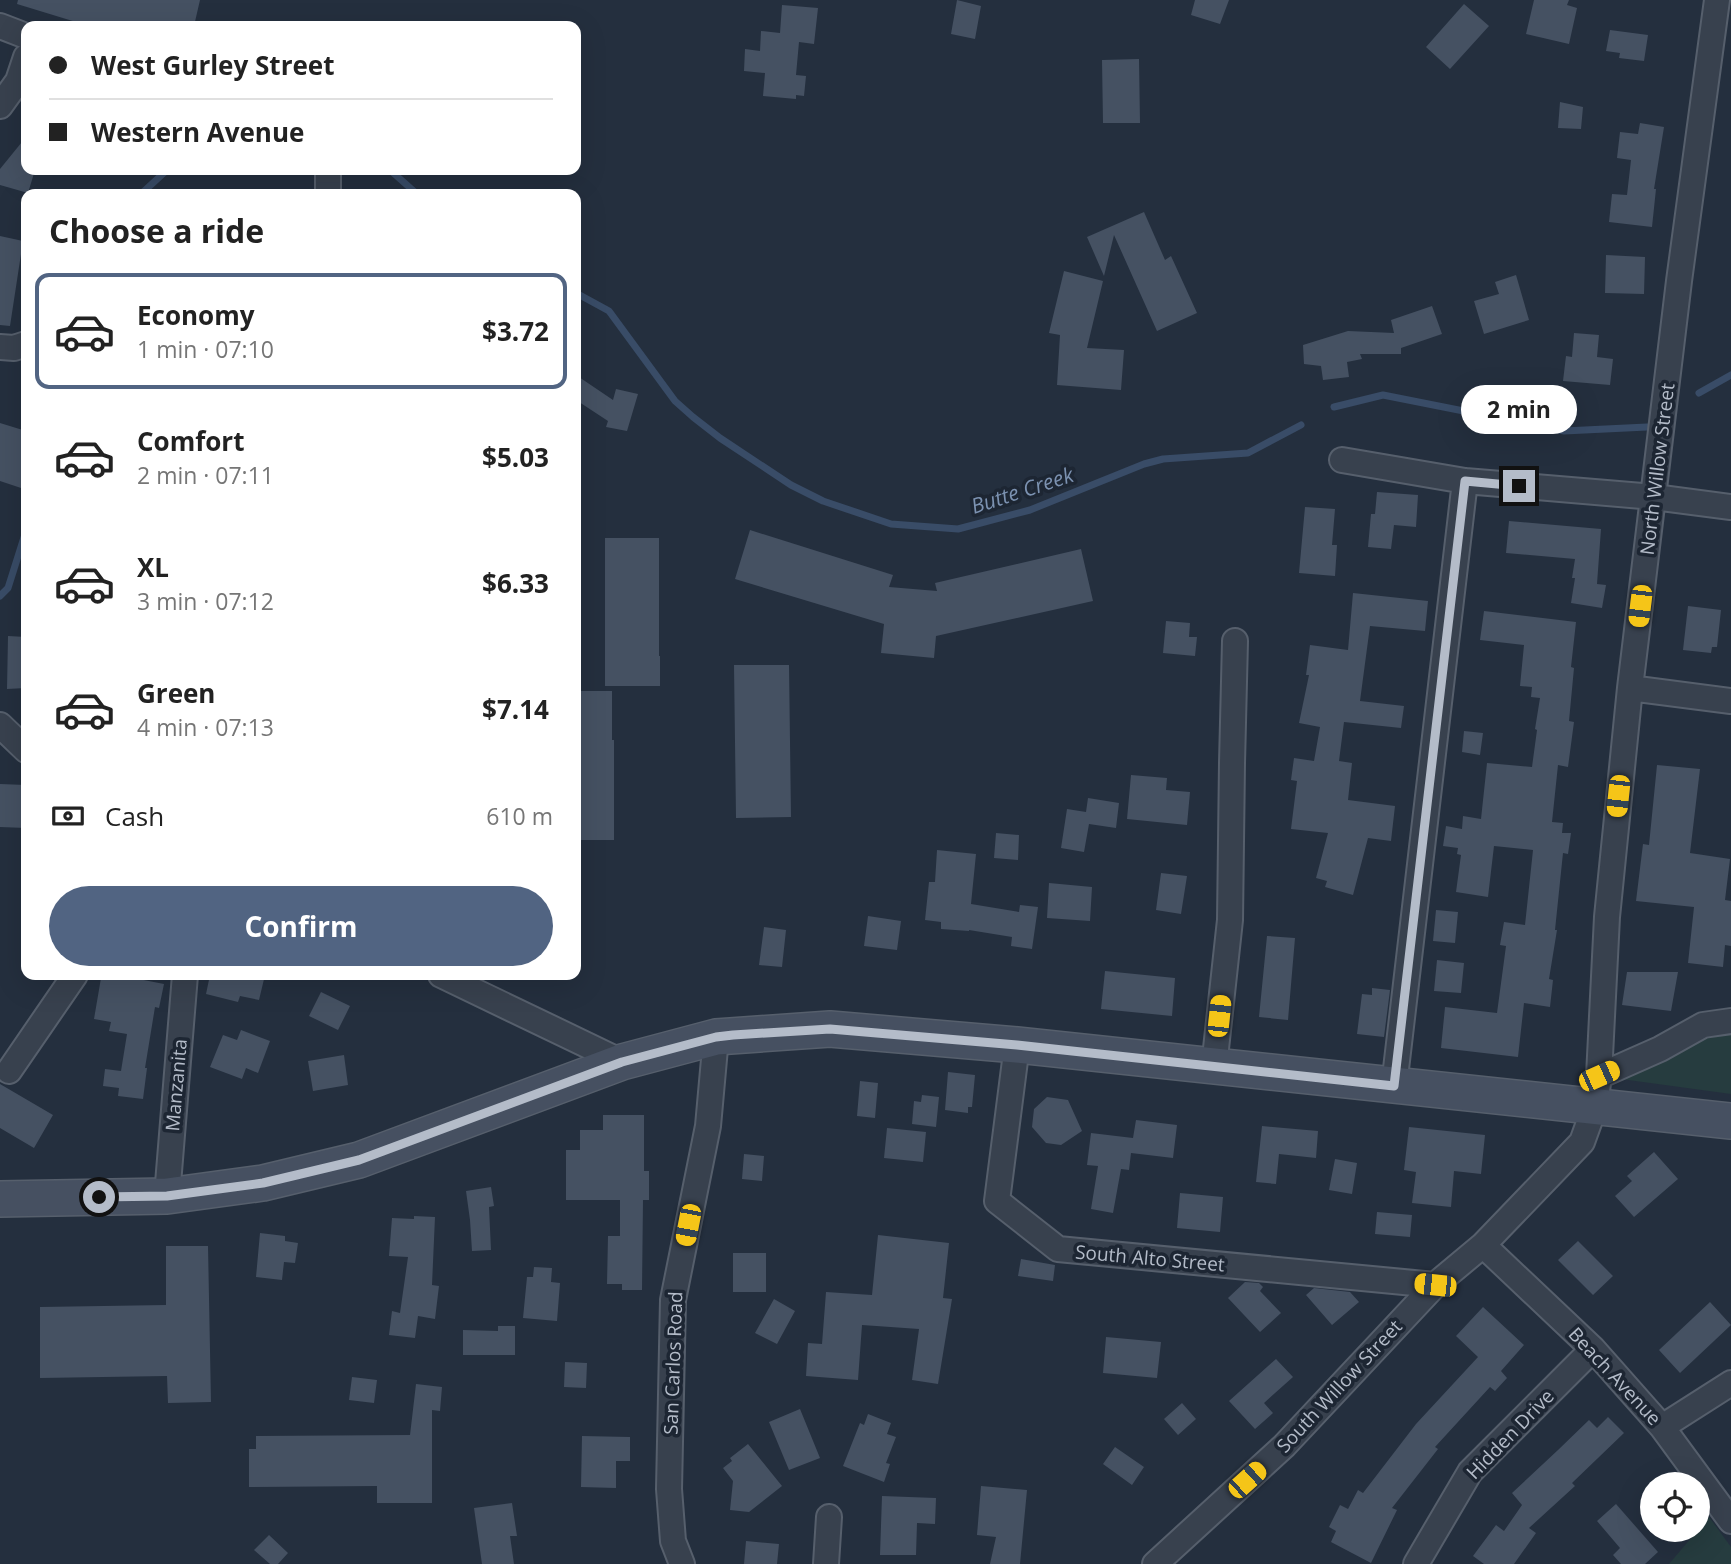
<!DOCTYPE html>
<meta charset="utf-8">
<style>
:root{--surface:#fff;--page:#f2f2f2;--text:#222;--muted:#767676;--line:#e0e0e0;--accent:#516482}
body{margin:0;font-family:"Open Sans",sans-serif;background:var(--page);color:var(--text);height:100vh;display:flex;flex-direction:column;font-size:26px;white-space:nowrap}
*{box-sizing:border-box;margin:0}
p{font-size:23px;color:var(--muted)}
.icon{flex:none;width:38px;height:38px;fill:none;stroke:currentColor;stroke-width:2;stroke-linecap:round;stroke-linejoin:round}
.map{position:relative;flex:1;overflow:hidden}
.drawer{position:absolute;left:21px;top:189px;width:560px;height:791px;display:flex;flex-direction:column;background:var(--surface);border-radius:14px;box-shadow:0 7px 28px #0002}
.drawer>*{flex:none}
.hud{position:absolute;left:21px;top:21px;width:560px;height:154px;border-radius:14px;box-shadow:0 7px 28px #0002;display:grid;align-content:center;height:154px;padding:0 28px;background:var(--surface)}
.fabs{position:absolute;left:1640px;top:1472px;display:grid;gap:14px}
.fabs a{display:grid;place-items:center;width:70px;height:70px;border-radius:50%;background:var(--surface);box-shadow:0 7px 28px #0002;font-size:35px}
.end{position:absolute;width:32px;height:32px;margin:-16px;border:9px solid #b4bcc9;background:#111;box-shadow:0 0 0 4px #111}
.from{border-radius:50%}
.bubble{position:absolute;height:49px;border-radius:24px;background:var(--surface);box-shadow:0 7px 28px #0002;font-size:23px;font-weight:700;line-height:49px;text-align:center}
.car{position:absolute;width:21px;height:42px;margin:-21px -10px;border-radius:9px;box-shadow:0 0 5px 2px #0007;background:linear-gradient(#f5c518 24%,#345 0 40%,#f5c518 0 76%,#345 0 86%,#f5c518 0)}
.hud b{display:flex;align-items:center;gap:24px;height:66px;font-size:26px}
.hud b+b{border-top:2px solid var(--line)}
.hud i{width:18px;height:18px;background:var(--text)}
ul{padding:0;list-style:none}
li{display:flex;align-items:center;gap:21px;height:116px;margin:0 14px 10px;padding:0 14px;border:4px solid transparent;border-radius:14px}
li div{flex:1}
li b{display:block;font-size:26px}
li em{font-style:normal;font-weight:700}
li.active{border-color:var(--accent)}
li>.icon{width:63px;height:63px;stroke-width:1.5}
h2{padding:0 28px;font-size:32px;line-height:84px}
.pay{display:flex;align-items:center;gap:18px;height:77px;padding:0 28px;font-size:26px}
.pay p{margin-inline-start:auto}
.cta{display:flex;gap:14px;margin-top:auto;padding:14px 28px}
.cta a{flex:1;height:80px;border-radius:42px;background:var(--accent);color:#fff;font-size:28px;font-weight:700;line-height:80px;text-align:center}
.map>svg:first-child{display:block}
.green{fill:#263c3f}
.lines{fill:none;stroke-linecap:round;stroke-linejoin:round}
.stream{stroke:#394c67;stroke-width:7}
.building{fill:#455162}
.street-casing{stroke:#565f6c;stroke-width:28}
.secondary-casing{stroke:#565f6c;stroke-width:38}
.street{stroke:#38414e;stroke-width:24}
.secondary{stroke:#465061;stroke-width:35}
.route{stroke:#b4bcc9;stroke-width:9}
.labels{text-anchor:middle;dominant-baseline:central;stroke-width:7;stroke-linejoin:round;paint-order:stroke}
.street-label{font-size:19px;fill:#b4bcc9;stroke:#1d2633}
.water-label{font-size:21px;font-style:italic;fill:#7c92b1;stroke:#1d2633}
</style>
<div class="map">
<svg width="1731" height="1564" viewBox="0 0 1731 1564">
<rect width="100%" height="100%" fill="#242f3e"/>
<!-- green -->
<path class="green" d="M1731,1021v73l-132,-18z
M1709,1517l22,30v17h-62z"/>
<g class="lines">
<!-- stream -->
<path class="stream" d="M390,170l27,24
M141,194l26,-24
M576,293l33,18 66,90 18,16 27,21 71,47 32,16 68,23 67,5 72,-19 114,-46 19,-5 85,-6 53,-28
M1699,393l32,-18
M1334,407l49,-12 181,36 83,-4
M0,596l8,-8 18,-57"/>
</g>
<!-- building -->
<path class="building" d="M18,0h182l-6,26h-105l-72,-22z
M957,0l24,6 -6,33 -24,-5z
M1195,0h34l-9,24 -29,-9z
M1534,0h35l-2,5 10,3 -8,36 -43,-10z
M1464,4l25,22 -39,43 -24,-22z
M782,5l36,3 -4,36 -15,-2 -3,33 10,1 -2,20 -8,-1v4l-33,-3 2,-23 -21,-2 1,-22 15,2 1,-20 19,2z
M1610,30l38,5 -4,26 -25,-3 1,-5 -14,-2z
M1139,59l1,64h-37l-1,-63z
M1560,102l23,5 -2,22 -23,-1z
M1640,123l24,4 -10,62h2l-4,38 -43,-5 3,-28 15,1 4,-35 -14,-2 3,-26 18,2z
M26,137v33h9l-7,23 -28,-8v-16z
M1144,212l21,48 6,-4 26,57 -40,18 -43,-96 -10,41 -17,-39z
M0,236l23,5 -13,85 -10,-1z
M1606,255l39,2 -1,37 -39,-1z
M1064,271l39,10 -16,67 37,2 -3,40 -64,-5 3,-50 -11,-2z
M1516,275l13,45 -45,14 -10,-33 25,-7 -4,-12z
M1432,306l10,28 -41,14v6h-41l2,5 -15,3 2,15 -26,3 -2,-14 -17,-2 -1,-19 45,-14 46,2 -3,-13z
M1574,333l25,2 -2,22 16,2 -3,26 -47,-4 3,-25 6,1z
M576,375l37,25 3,-11 22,5 -11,37 -21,-4 2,-6 -32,-21z
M0,423l26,8v40l-5,17 -21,-7z
M1377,492l41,3 -2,32 -22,-2 -3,24 -23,-2 3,-33h4z
M1305,507l30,2 -3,36h5l-2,31 -36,-3z
M1509,521l92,8 -4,55 9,1 -4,23 -31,-5 4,-25h-3l3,-19 -69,-6z
M750,530l143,45 -4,12 48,4 -2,-8 146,-34 12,52 -157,35 -2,22 -53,-5 3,-29 -149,-45z
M605,538h54v118h1v30h-55z
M1353,593l75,8 -3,30 -55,-5 -10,75 44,5 -3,22 -57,-6 -5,39 13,2 -4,37 47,6 -4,35 -23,-3 -15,57 -28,-8 2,-6 -11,-3 12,-45 -37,-4 6,-48 -6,-1 3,-22 20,3 6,-34 -21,-4 10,-48h-3l4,-30 38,5z
M1688,606l33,4 -4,37h-5l-1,6 -28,-3z
M1484,611l92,11 -5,45 3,1 -5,53 5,1 -6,45 -10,-2 -6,57 11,1 -1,10h9l-3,21 -5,-1 -8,77h2l-8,49 4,1 -3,27 -26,-4 -6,54 -77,-9 4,-41 52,6 9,-67 -6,-1 4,-23 21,3 8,-75 -39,-4 -6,51 -32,-5 5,-37 -4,-1 1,-6 -15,-2 3,-20 16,3 1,-13 18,3 6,-56 45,4 5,-37 -2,-1 5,-31 -9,-1 1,-10 -12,-1 4,-41 -44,-5z
M1166,621l24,2 -1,14h8l-2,19 -32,-3z
M8,636l18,1v51l-19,1z
M734,665h55l2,152 -55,1z
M576,691h36v49h2v100h-38z
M1464,731l19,2 -3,22 -18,-3z
M1657,765l43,4 -10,84 40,6 -5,41 6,1v45l-6,-1 -2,22 -35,-4 6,-56 -58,-6 7,-57 6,1z
M1131,775l36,3 -1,12 24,2 -3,33 -60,-6z
M0,784l26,1v43l-26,-1z
M1088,798l31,5 -3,25 -27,-4 -5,28 -23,-4 6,-39 19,3z
M996,833l23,2 -1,25 -24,-2z
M937,850l39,4 -5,50 48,8 1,-7 18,2 -6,42 -21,-3 1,-9 -43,-7v1l-28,-2v-7l-16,-2 4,-38h6z
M1161,873l26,3 -6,38 -25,-4z
M1049,883l43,4 -2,34 -43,-3z
M1436,910l22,2 -3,31 -22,-2z
M868,916l33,5 -4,29 -33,-4z
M764,927l22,3 -4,37 -23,-2z
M1267,936l28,2 -7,82 -29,-3z
M1437,960l27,3 -3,30 -27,-2z
M1105,971l70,7 -3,38 -71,-7z
M1627,972h51l-7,39 -49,-6z
M109,975h9l46,9 -5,24 -4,-1 -10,61h2l-4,31 -25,-3 1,-8 -16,-2 2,-17 16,2 6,-37 -18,-3 2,-9 -17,-3 7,-41 7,1z
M210,975h55l-6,25 -19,-4 -2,6 -32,-8z
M1372,988l18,2 -6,47 -27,-3 5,-40 10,1z
M321,992l29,14 -12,24 -29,-14z
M241,1030l29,11 -12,32 -12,-5 -4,11 -32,-12 13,-32 14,5z
M344,1055l4,30 -35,6 -5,-30z
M948,1072l27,3 -3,32h-4v6l-23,-3z
M860,1081l18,2 -3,35 -18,-2z
M0,1084l53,31 -19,33 -34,-20z
M922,1095l17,2 -3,30 -24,-3 2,-23 7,1z
M1047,1097l21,3 14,31 -21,14 -15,-2 -14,-16 2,-18z
M603,1115h41v56h5v29h-6l-1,90h-20v-6h-15l1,-48h12v-36h-54v-50h14v-20h23z
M1136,1120l41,5 -4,33 -42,-5 -2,17 -8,-1 -8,44 -22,-4 7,-43 -11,-1 4,-32 42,5z
M1262,1126l56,5 -2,27 -37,-4 -3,30 -20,-2z
M1409,1127l76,8 -4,39 -27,-3 -3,36 -39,-4 4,-31 -12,-2z
M887,1128l39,4 -3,30 -39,-4z
M1654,1152l24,27 -44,38 -19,-21 17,-15 -5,-5z
M744,1154l20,2 -2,25 -20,-2z
M1335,1159l22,4 -5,31 -23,-4z
M491,1187l3,19 -5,1 2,43 -19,1 -2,-31 -4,-29z
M1180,1193l43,4 -3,35 -43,-4z
M1377,1212l35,3 -2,22 -35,-3z
M414,1216l21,1 -3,68 7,1 -4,33 -17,-3 -3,22 -26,-3 3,-24 8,2 8,-56 -19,-1 3,-38 22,1z
M260,1233l25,3v5l13,2 -3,20 -11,-1 -2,18 -26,-3z
M878,1235l71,8 -6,55 9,1 -14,85 -26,-4 7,-51 -57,-4 -4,55 -52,-4 2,-33 14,1 4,-52 46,3z
M1578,1241l35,35 -20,19 -35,-35z
M166,1246h42l3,156 -43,1 -1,-27 -127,2v-71l126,-2z
M733,1253h33v39h-33z
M1021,1259l34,6 -2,16 -35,-5z
M534,1267l18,1 -1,14 9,1 -3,38 -34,-3 4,-41h6z
M1245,1282l14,1 4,4 -3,4 21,22 -21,19 -32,-34z
M1314,1288l36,4 9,10 -27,23 -26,-30z
M774,1299l21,12 -18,33 -22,-11z
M1710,1302l21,23 -51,48 -21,-23z
M1483,1307l41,38 -23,26 6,7 -12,13 -5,-4 -55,60 3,2 -46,59 5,2 -26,53 -40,-21 5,-11 -7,-4 11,-22 8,4 10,-19 5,3 53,-69 62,-67 -22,-21z
M498,1326h17v29h-52v-25l35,1z
M1106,1337l55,5 -4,36 -54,-5z
M1276,1359l17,18 -29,26 9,10 -18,16 -26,-28z
M565,1362l22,1 -1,25 -22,-1z
M352,1377l25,3 -3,23 -25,-3z
M416,1384l26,3 -2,24 -8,-1v93h-55v-17l-128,1v-38h7v-13l154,-1z
M1182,1403l14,16 -18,16 -14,-16z
M800,1409l20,49 -31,12 -20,-48z
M868,1414l23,9 -4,11 9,3 -10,26 4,1 -6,18 -41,-16 17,-43 4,2z
M1608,1417l16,16 -52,50 3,3 -46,42 7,5 -22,31h-30l-11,-8 23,-31 8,6 18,-26 -10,-12 46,-43 31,-30 8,8z
M582,1436l48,1v24h-14v27l-35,-1z
M748,1444l34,42 -33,26 -19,-2 3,-29 -10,-13 9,-7 -2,-3z
M1115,1447l29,20 -12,18 -29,-21z
M981,1486l46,4 -7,74h-30l6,-27 -19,-2z
M882,1496l54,2 -1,26 -18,-1 -1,32h-36z
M512,1503l5,33h-7l4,28h-32l-8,-56z
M1616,1504l42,48 -13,12h-24l-8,-9 7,-7 -23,-27z
M269,1535l19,18 -10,11h-8l-16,-14z
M746,1541l33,3 -2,20h-33z"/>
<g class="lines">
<!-- street casing -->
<g class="street-casing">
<path id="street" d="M0,26l26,10
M0,106l18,-25 8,-24
M328,194v-24
M0,347l14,1 12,-4
M1342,460l123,21 189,16 77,10
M1630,688l101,13
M0,725l26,25
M441,975l181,87
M1017,1045l-20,156 61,48 377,36
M1214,1067l16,-147 2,-157 3,-122
M9,1071l66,-96
M1599,1076l61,-27 43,-24 28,-4
M1394,1086l71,-605
M167,1196l18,-221
M1483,1245l110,104 69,78 69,94
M1662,1427l69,-44
M682,1564l-9,-23 -4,-52 4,-189 35,-174 8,-89
M826,1564l3,-47
M1155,1564l129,-118 151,-161 48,-40 99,-103 13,-36 4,-30 8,-159 23,-229 49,-407 38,-281
M1416,1564l54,-92 123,-123"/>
</g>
<!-- secondary casing -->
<g class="secondary-casing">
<path id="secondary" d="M0,1199l167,-3 96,-13 96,-23 263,-98 94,-25 114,-8 187,16 714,76"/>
</g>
<!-- street -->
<use href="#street" class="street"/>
<!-- secondary -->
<use href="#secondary" class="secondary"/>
</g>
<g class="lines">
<!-- route -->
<path class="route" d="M99,1197l68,-1 96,-13 96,-23 263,-98 94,-25 17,-2 97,-6 187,16 377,41 71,-605 54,5"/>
</g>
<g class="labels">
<!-- street labels -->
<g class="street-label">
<text transform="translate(1657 469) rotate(-83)">North Willow Street</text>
<text transform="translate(176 1085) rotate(-85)">Manzanita</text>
<text transform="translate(1150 1258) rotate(5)">South Alto Street</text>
<text transform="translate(673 1363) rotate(-88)">San Carlos Road</text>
<text transform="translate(1615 1376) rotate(47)">Beach Avenue</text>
<text transform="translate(1339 1386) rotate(-47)">South Willow Street</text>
<text transform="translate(1510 1434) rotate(-46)">Hidden Drive</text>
</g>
<!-- water labels -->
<g class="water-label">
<text transform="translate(1022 490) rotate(-18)">Butte Creek</text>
</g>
</g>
</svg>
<div class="fabs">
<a><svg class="icon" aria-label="locate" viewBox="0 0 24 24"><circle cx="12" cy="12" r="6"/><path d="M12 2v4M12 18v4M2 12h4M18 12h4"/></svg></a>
</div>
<i class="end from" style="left:99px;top:1197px"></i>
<i class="end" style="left:1519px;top:486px"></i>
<div class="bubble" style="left:1461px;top:385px;width:116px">2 min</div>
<i class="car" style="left:1640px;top:606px;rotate:187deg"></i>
<i class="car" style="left:1618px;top:796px;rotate:186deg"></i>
<i class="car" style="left:1219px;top:1016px;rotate:6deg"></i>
<i class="car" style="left:1599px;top:1076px;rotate:66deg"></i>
<i class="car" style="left:688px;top:1225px;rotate:191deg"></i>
<i class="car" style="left:1435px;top:1285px;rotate:276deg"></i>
<i class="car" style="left:1247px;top:1480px;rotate:48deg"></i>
<div class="hud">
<b><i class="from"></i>West Gurley Street</b>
<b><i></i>Western Avenue</b>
</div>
<section class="drawer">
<h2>Choose a ride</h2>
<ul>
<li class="active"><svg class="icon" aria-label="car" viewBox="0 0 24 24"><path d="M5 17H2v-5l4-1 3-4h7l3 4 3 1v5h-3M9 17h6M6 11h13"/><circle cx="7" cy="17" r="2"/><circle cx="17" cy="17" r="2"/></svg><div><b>Economy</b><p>1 min · 07:10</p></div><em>$3.72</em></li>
<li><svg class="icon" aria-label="car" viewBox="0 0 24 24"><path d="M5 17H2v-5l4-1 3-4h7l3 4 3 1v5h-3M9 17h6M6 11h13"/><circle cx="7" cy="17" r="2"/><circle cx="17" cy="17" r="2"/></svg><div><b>Comfort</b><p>2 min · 07:11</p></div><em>$5.03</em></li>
<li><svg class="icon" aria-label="car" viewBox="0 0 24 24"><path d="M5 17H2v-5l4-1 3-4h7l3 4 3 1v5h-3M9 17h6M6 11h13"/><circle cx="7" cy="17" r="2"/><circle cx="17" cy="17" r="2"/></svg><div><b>XL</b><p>3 min · 07:12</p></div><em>$6.33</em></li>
<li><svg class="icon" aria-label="car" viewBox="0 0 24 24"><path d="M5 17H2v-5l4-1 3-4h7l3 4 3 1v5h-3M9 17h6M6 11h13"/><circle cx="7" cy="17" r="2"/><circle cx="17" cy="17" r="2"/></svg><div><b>Green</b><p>4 min · 07:13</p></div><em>$7.14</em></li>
</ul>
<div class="pay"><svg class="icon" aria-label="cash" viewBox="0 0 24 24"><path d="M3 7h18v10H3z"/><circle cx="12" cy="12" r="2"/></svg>Cash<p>610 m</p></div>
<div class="cta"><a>Confirm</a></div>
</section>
</div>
